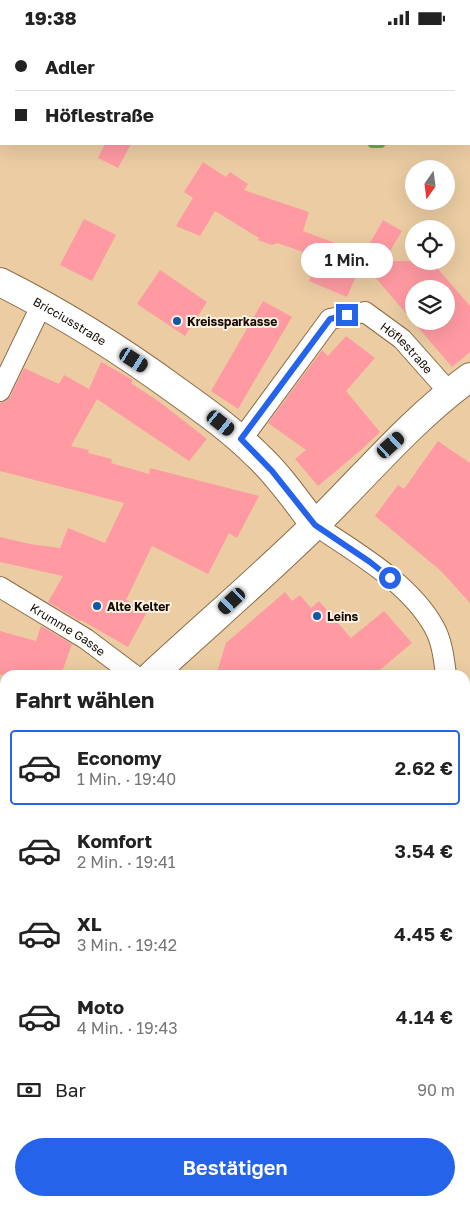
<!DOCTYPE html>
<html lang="de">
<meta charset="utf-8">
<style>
:root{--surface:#fff;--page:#f6f6f6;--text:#222;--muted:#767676;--line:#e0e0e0;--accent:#2563eb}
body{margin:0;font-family:"Golos Text",sans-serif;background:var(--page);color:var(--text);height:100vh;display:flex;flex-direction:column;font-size:19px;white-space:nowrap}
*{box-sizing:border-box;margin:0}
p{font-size:16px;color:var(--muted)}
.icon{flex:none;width:28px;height:28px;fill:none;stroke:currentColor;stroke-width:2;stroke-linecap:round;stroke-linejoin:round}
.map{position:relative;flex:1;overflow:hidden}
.details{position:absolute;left:0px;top:635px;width:470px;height:536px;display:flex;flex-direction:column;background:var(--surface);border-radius:15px 15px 0 0;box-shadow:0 5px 20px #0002}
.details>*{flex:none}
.hud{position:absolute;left:0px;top:0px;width:470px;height:110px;box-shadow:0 5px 20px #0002;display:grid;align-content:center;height:110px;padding:0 15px;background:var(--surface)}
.needle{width:32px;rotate:194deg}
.controls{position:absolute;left:405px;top:125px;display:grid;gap:10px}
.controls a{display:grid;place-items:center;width:50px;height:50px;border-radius:50%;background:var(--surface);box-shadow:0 5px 20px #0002;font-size:25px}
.end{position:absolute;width:22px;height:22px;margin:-11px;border:6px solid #2563eb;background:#fff;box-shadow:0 0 0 2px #fff}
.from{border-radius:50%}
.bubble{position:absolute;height:35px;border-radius:18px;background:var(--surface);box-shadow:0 5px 20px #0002;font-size:16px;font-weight:600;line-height:35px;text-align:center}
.car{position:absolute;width:15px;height:30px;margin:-15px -8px;border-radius:6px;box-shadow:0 0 4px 1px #0007;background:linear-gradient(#222 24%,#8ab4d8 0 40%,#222 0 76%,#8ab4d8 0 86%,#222 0)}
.hud b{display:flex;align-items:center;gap:18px;height:48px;font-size:19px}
.hud b+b{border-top:1px solid var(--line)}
.hud i{width:12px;height:12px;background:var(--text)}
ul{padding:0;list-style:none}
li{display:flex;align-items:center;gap:15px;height:75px;margin:0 10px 8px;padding:0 5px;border:2px solid transparent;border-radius:5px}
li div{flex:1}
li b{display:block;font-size:19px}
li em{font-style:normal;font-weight:600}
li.active{border-color:var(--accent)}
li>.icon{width:45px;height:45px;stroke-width:1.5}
h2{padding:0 15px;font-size:22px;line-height:60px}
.pay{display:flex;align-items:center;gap:12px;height:55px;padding:0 15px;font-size:19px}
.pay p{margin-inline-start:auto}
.action{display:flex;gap:10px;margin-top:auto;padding:10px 15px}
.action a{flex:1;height:58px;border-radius:30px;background:var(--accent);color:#fff;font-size:20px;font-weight:600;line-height:58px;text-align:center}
.status{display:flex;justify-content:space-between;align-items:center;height:35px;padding:0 25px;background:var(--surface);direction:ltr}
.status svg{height:14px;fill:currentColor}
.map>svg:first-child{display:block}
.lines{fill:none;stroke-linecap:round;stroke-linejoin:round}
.stream{stroke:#73a557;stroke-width:8}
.building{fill:#ff9aa2;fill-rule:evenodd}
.street-casing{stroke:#8a6e48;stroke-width:22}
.secondary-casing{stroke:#8a6e48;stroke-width:30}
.street{stroke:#fff;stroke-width:20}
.secondary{stroke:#fff;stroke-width:28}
.route{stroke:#2563eb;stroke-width:6}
.poi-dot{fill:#1059a8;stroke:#fdf0e0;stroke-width:2}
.labels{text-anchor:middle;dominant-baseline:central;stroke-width:4;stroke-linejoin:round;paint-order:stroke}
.street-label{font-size:12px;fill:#150b00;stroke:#fdf0e0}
.poi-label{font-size:12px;font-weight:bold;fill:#150b00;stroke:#fdf0e0;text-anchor:start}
</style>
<div class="status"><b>19:38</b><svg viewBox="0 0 49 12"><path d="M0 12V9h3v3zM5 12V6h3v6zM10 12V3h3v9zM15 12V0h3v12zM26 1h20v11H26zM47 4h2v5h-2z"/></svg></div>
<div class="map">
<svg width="470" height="1171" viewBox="0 0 470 1171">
<rect width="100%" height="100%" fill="#ebcca3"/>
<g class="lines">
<!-- stream -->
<path class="stream" d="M0,7l1,1
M372,109h9"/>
</g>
<!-- building -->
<path class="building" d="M105,109h26l-13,24 -20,-10z
M203,127l23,15 4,-5 18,12 -4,6 65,22 -6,19 61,23 19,-34 19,11 -18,30h47l39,45v46l-18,15 -90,-105 -15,35 -38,-16 9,-24 -41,-14 -5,2 -14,-5 1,-2 -44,-27 -15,25 -24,-10 17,-28 -9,-6zM414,254h32v32h-32z
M84,184l32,16 -24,46 -32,-16z
M160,235l47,32 -22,34 -48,-32z
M263,266l29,16 -54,92 -27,-18z
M346,301l29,22 -29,33 34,41 -19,18 -43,36 -23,-27 11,-9 -38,-27 54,-73 6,6z
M101,327l32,18 -2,3 30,20 46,36 -18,22 -92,-62 -26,47 18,4 -1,3 24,6 -1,4 38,11 1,-6 109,28 -22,42 -8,-5 -21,41 -56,-28 -26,54 21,12 -19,35 -47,-27 -1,1 -32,-19 15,-26 -63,-14v-25l30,7 30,4 8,-20 37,15 19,-40 -124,-32v-68l6,-2 4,-4 14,-29 35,16 5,-9 25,14z
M438,406l32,22v140l-29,-32 -66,-55 23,-31 6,4z
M285,557l7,9 8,-6 11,13 8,-7 32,37 33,-27 28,32 -38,32h-158l10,-32z
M41,591l31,18 -11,31h-61v-44l36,10z"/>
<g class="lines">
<!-- street casing -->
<g class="street-casing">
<g id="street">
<path d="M420,0l2,1"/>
<path d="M469,32l1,1"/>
<path d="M0,356l42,-87"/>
<path id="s1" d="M241,405l89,-121 35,-7 37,27 47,53"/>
<path d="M315,490c40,27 95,58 119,102 8,14 10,32 12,48"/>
<path id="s2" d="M0,552l86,52 48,36"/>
<path d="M0,732l5,2"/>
<path d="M465,781l5,3"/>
<path d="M465,1011l5,1"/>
<path d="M252,1166l1,5"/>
</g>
</g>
<!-- secondary casing -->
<g class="secondary-casing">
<g id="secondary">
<path id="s3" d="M0,247c62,31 121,68 177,109 28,20 56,40 80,64 22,20 40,47 58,70"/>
<path d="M152,640c54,-50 110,-98 162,-149 52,-51 97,-106 156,-149"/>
<path d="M0,822l5,-6"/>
</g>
</g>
<!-- street -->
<use href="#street" class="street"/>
<!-- secondary -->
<use href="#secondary" class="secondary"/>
</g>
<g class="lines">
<!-- route -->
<path class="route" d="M347,280l-17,4 -89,120 31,32 43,54 55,37 20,16"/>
</g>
<!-- markers -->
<g class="poi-dot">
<circle cx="177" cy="286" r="5"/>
<circle cx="97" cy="571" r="5"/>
<circle cx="317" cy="581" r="5"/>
</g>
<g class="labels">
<!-- street labels -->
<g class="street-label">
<text stroke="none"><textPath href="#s3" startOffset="80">Bricciusstraße</textPath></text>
<text stroke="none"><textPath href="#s1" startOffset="241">Höflestraße</textPath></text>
<text stroke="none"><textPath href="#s2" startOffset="80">Krumme Gasse</textPath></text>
</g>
<!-- poi labels -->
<g class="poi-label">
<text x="187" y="286">Kreissparkasse</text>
<text x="107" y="571">Alte Kelter</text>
<text x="327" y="581">Leins</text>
</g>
</g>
</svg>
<div class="controls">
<a><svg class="needle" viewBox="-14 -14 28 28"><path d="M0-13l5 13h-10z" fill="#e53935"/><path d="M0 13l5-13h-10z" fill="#767676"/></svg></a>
<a><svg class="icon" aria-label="locate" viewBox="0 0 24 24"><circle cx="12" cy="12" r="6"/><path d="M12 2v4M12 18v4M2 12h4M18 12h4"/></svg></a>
<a><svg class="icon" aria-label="layers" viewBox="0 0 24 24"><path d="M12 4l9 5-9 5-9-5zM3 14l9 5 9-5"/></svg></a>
</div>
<i class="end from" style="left:390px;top:543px"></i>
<i class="end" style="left:347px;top:280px"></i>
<div class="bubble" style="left:301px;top:208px;width:92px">1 Min.</div>
<i class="car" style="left:134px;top:325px;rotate:123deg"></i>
<i class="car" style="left:221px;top:388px;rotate:129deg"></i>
<i class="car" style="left:391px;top:410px;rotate:48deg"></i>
<i class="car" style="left:232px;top:566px;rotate:227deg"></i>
<div class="hud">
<b><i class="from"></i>Adler</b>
<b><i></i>Höflestraße</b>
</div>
<section class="details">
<h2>Fahrt wählen</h2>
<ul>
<li class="active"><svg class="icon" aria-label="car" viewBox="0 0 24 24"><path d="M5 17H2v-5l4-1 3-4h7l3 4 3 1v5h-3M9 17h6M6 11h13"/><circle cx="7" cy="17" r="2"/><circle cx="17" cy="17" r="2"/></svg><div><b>Economy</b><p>1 Min. · 19:40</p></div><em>2.62 €</em></li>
<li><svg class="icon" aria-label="car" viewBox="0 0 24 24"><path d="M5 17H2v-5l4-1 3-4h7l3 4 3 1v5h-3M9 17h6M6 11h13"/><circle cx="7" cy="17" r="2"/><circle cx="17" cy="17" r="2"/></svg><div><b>Komfort</b><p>2 Min. · 19:41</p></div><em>3.54 €</em></li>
<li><svg class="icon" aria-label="car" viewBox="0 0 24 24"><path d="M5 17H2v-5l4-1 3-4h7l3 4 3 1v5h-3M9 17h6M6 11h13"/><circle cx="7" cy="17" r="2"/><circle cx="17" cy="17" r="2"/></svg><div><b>XL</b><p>3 Min. · 19:42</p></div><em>4.45 €</em></li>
<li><svg class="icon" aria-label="car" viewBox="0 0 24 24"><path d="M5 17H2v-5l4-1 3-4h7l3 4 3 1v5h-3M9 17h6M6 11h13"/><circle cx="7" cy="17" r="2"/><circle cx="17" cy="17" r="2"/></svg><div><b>Moto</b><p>4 Min. · 19:43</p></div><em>4.14 €</em></li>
</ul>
<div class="pay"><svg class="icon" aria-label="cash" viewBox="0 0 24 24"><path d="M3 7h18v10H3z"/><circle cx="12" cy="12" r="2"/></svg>Bar<p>90 m</p></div>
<div class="action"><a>Bestätigen</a></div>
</section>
</div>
